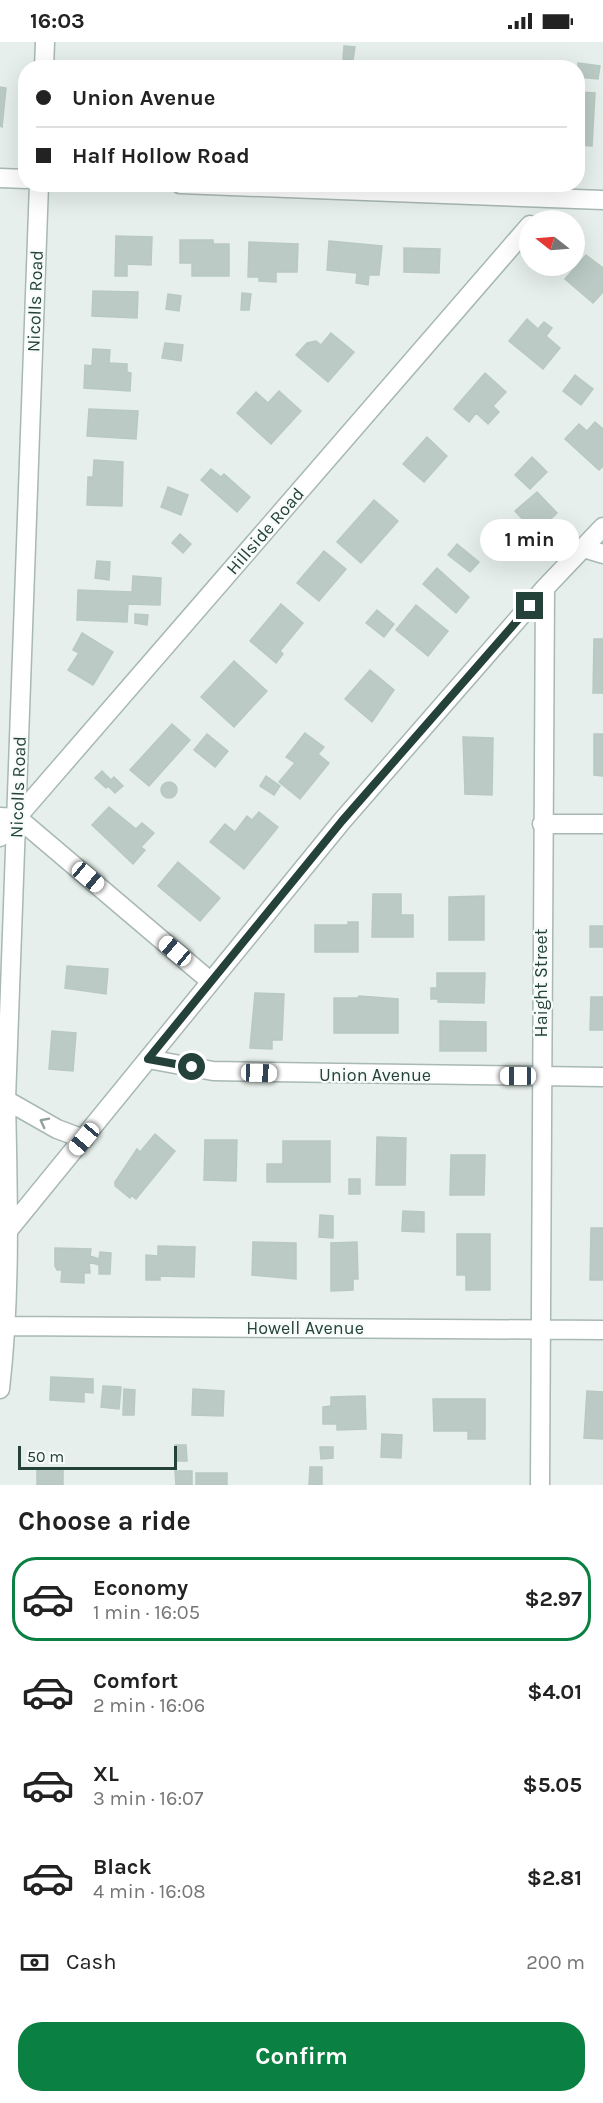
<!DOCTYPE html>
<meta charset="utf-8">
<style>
:root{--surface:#fff;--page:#f2f2f2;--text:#222;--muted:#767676;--line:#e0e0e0;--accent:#0b8043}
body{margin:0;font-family:Karla,sans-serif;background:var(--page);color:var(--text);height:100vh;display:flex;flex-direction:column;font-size:22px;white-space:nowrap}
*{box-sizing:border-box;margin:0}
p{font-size:20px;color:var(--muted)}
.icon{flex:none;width:33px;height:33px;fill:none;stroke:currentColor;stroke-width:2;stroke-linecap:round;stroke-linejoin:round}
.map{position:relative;height:1443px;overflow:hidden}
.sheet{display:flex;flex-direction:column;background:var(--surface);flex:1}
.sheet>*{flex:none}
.guide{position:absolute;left:18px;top:18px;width:567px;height:132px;border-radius:24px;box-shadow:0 6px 24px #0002;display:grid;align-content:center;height:132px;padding:0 18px;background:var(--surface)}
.needle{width:39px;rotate:287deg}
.buttons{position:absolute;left:519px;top:168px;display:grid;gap:12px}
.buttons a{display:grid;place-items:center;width:66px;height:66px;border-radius:50%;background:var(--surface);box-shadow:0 6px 24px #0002;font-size:30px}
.scale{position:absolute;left:18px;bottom:15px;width:159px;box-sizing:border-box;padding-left:6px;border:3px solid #24423a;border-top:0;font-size:16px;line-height:21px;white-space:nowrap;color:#24423a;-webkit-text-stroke:4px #f7fbf9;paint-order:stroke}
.end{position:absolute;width:27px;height:27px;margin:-14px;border:8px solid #24423a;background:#fff;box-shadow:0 0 0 3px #fff}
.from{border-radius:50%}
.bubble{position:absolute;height:42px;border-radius:21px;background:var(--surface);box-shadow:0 6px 24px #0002;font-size:20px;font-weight:700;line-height:42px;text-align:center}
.car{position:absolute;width:18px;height:36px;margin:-18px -9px;border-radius:8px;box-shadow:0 0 4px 2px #0007;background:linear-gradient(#fff 24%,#345 0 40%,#fff 0 76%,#345 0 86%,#fff 0)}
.guide b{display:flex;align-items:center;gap:21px;height:57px;font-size:22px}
.guide b+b{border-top:2px solid var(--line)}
.guide i{width:15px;height:15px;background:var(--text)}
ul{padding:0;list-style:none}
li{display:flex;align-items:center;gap:18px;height:84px;margin:0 12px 9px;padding:0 6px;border:3px solid transparent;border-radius:24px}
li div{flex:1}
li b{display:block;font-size:22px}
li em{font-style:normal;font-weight:700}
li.on{border-color:var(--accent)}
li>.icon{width:54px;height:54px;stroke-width:1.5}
h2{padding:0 18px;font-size:27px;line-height:72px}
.pay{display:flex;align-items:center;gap:15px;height:66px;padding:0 18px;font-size:22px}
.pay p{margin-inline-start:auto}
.button{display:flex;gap:12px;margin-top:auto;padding:12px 18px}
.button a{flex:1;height:69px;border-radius:24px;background:var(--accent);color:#fff;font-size:24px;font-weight:700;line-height:69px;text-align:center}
.status{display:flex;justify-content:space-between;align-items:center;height:42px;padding:0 30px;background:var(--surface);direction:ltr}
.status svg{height:16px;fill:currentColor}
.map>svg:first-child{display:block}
.building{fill:#bbcac4;stroke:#b8c9c2;stroke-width:1.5}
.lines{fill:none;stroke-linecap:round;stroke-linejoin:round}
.minor-casing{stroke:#a8b8b2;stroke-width:21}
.minor{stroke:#fff;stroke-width:18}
.oneway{stroke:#92a09c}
.route{stroke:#24423a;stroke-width:8}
.labels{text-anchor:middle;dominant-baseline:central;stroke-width:4.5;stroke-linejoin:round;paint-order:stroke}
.street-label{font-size:18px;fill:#24423a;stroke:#f7fbf9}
</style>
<div class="status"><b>16:03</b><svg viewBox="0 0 49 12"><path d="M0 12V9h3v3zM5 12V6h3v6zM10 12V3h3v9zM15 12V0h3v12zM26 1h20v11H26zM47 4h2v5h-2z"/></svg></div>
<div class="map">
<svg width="603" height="1443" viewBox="0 0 603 1443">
<rect width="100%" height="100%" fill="#e6efeb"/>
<!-- building -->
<path class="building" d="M344,4l11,1 -2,13 -10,-1z
M578,21l22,3 -2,13 -20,-2z
M0,45l6,1 -4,39 -2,-1z
M578,50l17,1 -3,53 -14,-1z
M116,194l36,1 -1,28 -24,-1v12h-12z
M180,198h33v4h16v32h-37v-13h-12z
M329,199l53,5 -3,29h-10l-1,10 -12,-2 1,-10 -30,-3z
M249,200l49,2 -1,28h-21v10l-17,-1v-4h-11z
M404,206l36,1 -1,24 -35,-1z
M586,213l17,13v24l-10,11 -28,-24z
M93,249l45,1 -1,26 -45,-2z
M242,251l9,1 -2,16h-8z
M168,252l13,2 -2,15 -13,-2z
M527,277l11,10 6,-7 8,6 -6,8 14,12 -17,21 -34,-28z
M331,291l23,19 -26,30 -32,-27 11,-12 9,-2 5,4z
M165,301l18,2 -2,16 -19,-3z
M93,307l17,1 -1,13 18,1v8l4,1 -1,18 -46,-3 1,-23 7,1z
M485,331l21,19 -13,14 6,6 -11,12 -12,-11 -7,9 -15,-13z
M575,333l18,14 -12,16 -18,-14z
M279,349l22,20 -30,33 -34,-31 19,-21 12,11z
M89,367l49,2 -2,28 -49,-3z
M595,380l8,7v37l-4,4 -34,-31 14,-15 8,7z
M427,395l20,19 -23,26 -21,-18z
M532,415l15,15 -17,17 -15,-14z
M94,418l29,2 -1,44 -35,-1 1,-28h5z
M211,427l10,8 3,-3 26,23 -13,15 -36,-32z
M168,445l20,8 -7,20 -20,-8z
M537,450l20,21 -21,20 -21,-22z
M374,458l24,21 -37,42 -24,-21z
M180,492l11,10 -8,9 -11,-10z
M457,502l22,18 -9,10 -22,-17z
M324,509l22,18 -27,32 -22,-18z
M97,519l13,1 -1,18 -14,-2z
M437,526l32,29 -13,16 -33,-29z
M133,534l28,2 -1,27 -32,-1 -1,18 -50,-2 1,-30 54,2z
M281,562l22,19 -23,28 3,3 -7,9 -26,-22z
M416,563l32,26 -20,25 -32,-26z
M377,568l17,14 -10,13 -18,-14z
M135,572l13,1 -1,10 -12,-2z
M82,591l31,19 -20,33 -25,-15 11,-17 -6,-3z
M594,597h9v54h-10z
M234,619l33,30 -33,36 -33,-30z
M370,628l24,20 -22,32 -27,-23z
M172,682l18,16 -41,46 -19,-16z
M305,691l19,14 -6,7 11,9 -29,36 -21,-17 16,-19 -9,-6z
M207,692l21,17 -13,16 -21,-17z
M594,692h9v42l-9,-1z
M463,695l30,1 -1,57 -27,-1z
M102,729l9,9 3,-3 9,9 -8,7 -7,-7 -2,2 -11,-10z
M266,734l14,10 -6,9 -14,-9z
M161 748a8 8 0 1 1 16 0a8 8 0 1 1-16 0Z
M109,765l27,22 6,-6 12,10 -13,14 4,3 -12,14 -41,-39z
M259,770l19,15 -34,42 -34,-27 15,-18 10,8 12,-16 5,4z
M178,820l42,36 -20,23 -42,-35z
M373,852h28v21h12v22h-41z
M484,854v44h-35v-43z
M348,880h10v30h-43v-27h33z
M590,884h13v21h-13z
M67,924l41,3 -2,25 -41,-6z
M437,931h48l-1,30 -46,-1v-3h-7v-11h6z
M255,951l29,1 -2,46h-10v9l-22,-1z
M359,954l39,3v34h-64v-35h24z
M591,955h12v33h-13z
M440,979l46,1v29h-46z
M52,989l24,2 -3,38 -24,-2z
M155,1092l20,17 -39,48 -5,-4 -1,3 -15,-12v-4l22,-33 3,3z
M377,1095l29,1 -1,47h-29z
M205,1098h32l-1,41 -32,-1z
M283,1099h47v41h-63v-18h16z
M451,1113h34l-1,40h-34z
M349,1137h11v15h-11z
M403,1169l21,1v20l-22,-1z
M320,1173l13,1v22l-14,-1z
M591,1186h12v52h-13z
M457,1192h33v56h-24v-15h-9z
M253,1200l43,1v36l-44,-4z
M357,1200l1,37h-5v11l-22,1v-48z
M158,1204l37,1 -1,30 -34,-1v4h-14v-25l12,1z
M55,1206l36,1 -1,7 9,3 1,-7 11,1 -1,21h-11v-9l-10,-3 1,11h-6v10l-23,-1 1,-12h-5l-2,-4z
M51,1335l42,2v14l-9,-1v10l-34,-2z
M103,1344l18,1 -2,22 -18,-2z
M124,1347l11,1 -1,25h-11z
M193,1347l31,2 -1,25 -31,-1z
M587,1349l16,1v47l-19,-1z
M365,1354l1,33 -29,1v-6h-14v-17l8,-1v-9z
M433,1357h52v40h-17v-8h-34z
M382,1392l20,1 -1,23 -20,-1z
M175,1403h11l1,16h-12z
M320,1405h13v11l-12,1z
M310,1425h12v18h-13z
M37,1426h26v17h-26z
M175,1429h17v14h-16z
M196,1431h31v12h-31z"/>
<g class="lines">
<!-- minor casing -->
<g class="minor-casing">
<path id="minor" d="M44,26l1,-26
M0,136l26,1
M180,142l423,16
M583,506l20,6
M0,775l18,1 192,163
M542,782h61
M0,795l530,-612
M148,1017l65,12 390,6
M6,1058l51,29 27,10
M6,1191l336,-412 203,-233 58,-61
M7,1284l596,4
M0,1347c11,-96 8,-192 6,-289l33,-916
M540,1443l5,-897"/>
</g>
<!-- minor -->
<use href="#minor" class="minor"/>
</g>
<!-- one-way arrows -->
<defs><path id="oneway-chevron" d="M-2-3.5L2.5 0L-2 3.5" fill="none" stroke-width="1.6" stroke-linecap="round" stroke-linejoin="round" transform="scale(1.5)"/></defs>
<use class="oneway" href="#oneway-chevron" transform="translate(44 1080) rotate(-153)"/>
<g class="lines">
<!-- route -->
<path class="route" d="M192,1025l-44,-8 194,-238 188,-215"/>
</g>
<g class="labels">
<!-- street labels -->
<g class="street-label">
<text transform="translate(35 259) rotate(-88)">Nicolls Road</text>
<text transform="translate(265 489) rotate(-49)">Hillside Road</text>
<text transform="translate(18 745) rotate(-88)">Nicolls Road</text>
<text transform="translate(541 941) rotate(-90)">Haight Street</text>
<text x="375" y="1033">Union Avenue</text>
<text x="305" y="1286">Howell Avenue</text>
</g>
</g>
</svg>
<div class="buttons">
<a><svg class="needle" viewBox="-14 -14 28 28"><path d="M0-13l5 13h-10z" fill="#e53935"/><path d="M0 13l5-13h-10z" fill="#767676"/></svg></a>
</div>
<div class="scale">50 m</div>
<i class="end from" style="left:192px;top:1025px"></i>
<i class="end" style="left:530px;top:564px"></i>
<div class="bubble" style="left:480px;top:477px;width:99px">1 min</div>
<i class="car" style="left:88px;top:835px;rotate:130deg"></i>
<i class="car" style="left:175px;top:909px;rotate:310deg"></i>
<i class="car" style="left:259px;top:1031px;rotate:92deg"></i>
<i class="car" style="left:518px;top:1034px;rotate:270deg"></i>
<i class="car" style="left:84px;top:1097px;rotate:220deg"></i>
<div class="guide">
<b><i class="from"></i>Union Avenue</b>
<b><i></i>Half Hollow Road</b>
</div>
</div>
<section class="sheet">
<h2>Choose a ride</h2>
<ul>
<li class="on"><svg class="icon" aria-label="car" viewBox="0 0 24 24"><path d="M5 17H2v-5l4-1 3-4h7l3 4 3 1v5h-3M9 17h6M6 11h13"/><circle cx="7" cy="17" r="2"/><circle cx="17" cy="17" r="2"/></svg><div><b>Economy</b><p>1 min · 16:05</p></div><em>$2.97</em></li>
<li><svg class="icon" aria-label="car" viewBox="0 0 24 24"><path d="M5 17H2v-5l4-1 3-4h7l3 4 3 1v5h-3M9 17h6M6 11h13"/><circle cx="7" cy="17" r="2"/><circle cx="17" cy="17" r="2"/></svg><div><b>Comfort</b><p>2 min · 16:06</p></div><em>$4.01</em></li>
<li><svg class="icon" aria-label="car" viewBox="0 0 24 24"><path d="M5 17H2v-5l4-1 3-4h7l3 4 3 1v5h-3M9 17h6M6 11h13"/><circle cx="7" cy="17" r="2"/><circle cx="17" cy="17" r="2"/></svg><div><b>XL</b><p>3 min · 16:07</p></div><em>$5.05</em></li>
<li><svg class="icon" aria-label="car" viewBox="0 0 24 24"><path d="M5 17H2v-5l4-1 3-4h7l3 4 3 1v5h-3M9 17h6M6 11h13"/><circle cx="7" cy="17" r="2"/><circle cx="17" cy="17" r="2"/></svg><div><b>Black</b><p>4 min · 16:08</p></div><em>$2.81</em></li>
</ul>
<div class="pay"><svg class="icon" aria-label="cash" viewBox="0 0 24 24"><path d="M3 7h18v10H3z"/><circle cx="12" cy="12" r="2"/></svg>Cash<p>200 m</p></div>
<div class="button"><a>Confirm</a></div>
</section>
